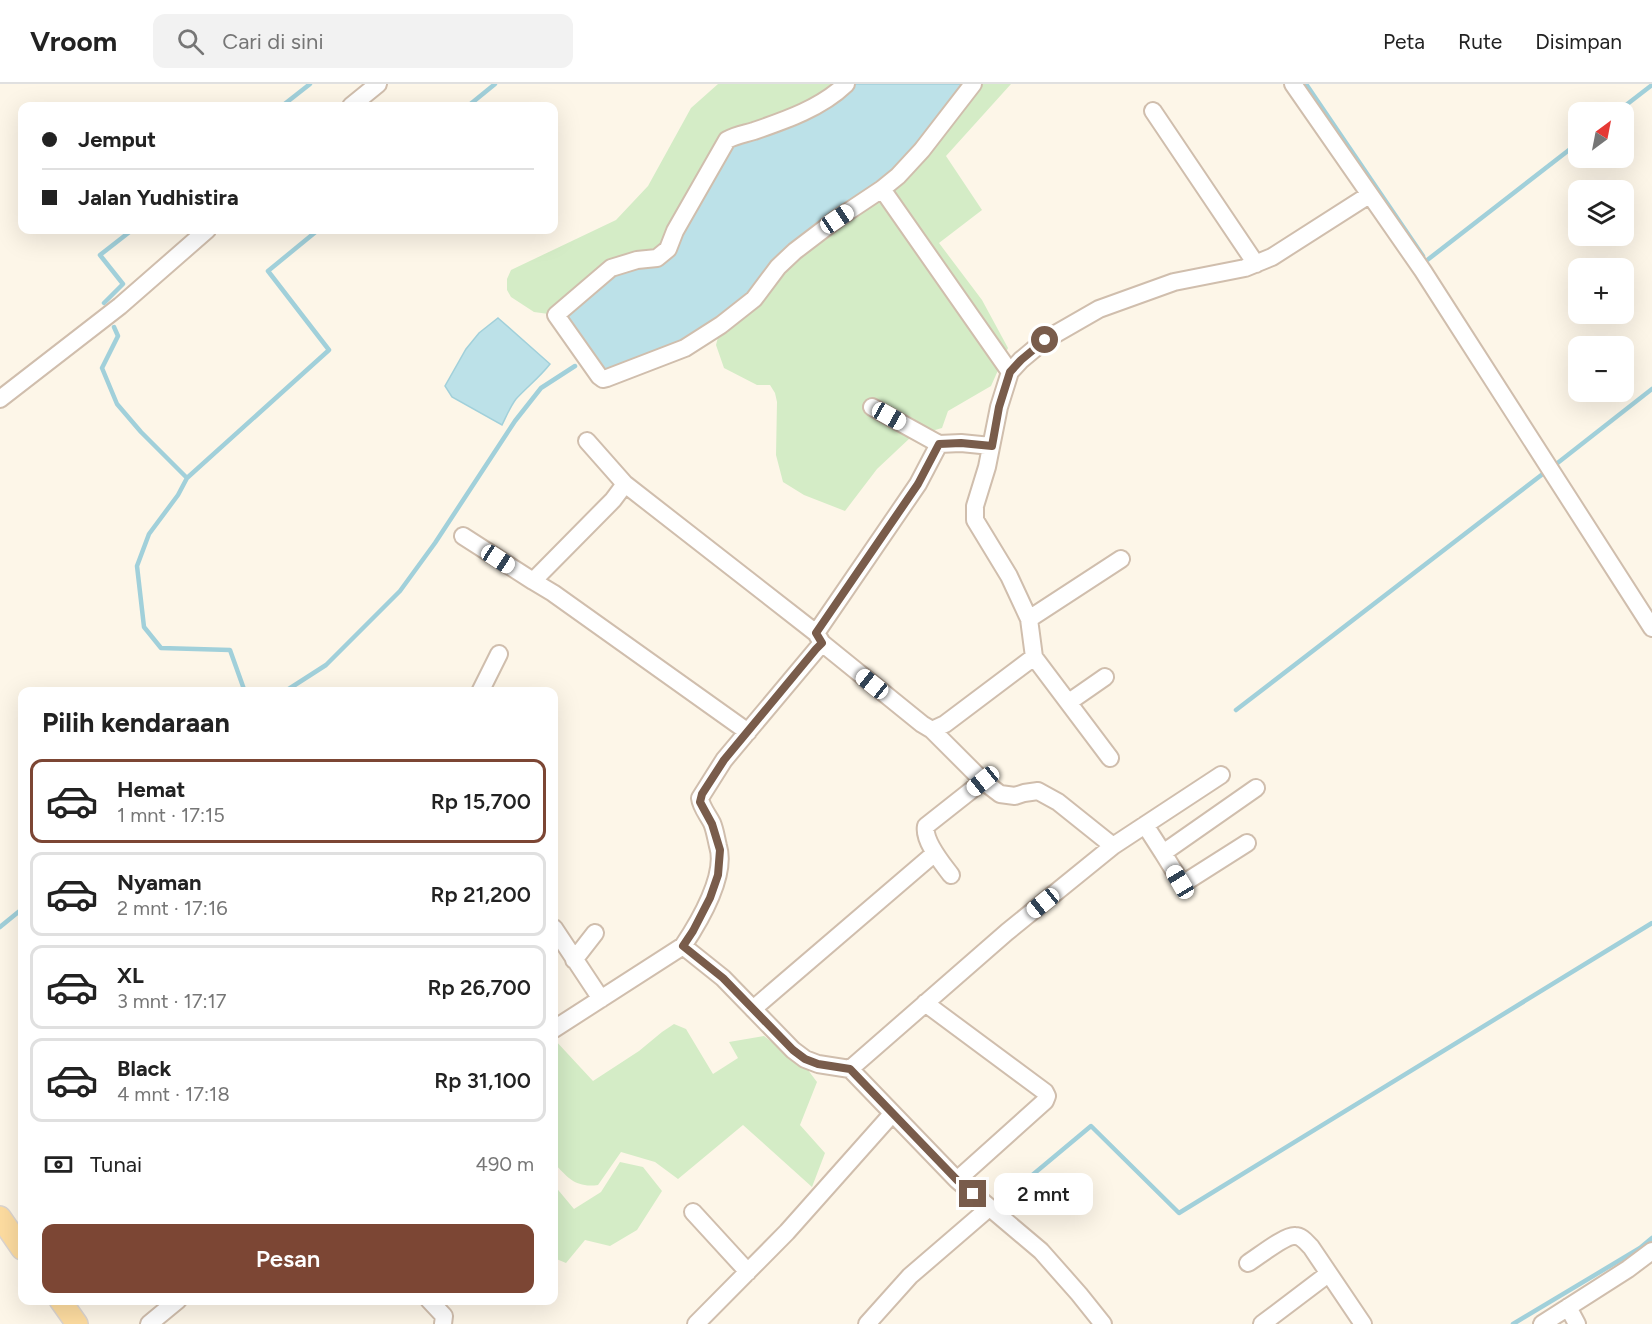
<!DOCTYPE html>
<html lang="id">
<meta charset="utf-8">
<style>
:root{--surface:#fff;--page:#f2f2f2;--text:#222;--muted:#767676;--line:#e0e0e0;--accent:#7c4634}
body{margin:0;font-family:Figtree,sans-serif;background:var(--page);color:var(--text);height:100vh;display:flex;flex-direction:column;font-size:22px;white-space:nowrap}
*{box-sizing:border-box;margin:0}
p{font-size:20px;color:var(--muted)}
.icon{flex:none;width:33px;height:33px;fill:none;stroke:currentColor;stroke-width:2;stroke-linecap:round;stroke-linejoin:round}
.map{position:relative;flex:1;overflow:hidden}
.panel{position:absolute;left:18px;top:603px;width:540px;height:618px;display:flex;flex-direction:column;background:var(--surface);border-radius:12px;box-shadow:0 6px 24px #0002}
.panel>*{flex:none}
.top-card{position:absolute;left:18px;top:18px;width:540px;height:132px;border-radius:12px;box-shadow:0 6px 24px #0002;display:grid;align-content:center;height:132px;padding:0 24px;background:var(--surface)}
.needle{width:39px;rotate:32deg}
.tools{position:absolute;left:1568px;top:18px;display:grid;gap:12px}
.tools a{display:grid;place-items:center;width:66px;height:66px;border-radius:12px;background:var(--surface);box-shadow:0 6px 24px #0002;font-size:30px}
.end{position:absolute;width:27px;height:27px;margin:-14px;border:8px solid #795c4b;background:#fff;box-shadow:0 0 0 3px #fff}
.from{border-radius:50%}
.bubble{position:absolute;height:42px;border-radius:12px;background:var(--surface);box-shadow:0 6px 24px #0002;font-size:20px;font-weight:600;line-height:42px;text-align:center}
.car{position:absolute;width:18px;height:36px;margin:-18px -9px;border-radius:8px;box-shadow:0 0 4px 2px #0007;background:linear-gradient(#fff 24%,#345 0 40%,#fff 0 76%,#345 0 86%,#fff 0)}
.top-card b{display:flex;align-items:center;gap:21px;height:57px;font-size:22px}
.top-card b+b{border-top:2px solid var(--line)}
.top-card i{width:15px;height:15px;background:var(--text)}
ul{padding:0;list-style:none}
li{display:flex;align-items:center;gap:18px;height:84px;margin:0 12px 9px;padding:0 12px;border:3px solid var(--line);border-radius:12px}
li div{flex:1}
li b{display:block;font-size:22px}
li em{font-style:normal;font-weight:600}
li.active{border-color:var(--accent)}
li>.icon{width:54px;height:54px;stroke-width:1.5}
h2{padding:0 24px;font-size:27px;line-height:72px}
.pay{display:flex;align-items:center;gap:15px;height:66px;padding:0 24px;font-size:22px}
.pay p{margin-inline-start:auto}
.primary-button{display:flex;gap:12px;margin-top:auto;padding:12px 24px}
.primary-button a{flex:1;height:69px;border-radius:12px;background:var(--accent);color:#fff;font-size:24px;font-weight:600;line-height:69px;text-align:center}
header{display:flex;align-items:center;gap:36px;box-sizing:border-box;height:84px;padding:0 30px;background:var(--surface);border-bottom:2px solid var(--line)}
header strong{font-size:28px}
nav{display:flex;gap:33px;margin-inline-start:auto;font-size:21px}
.search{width:420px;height:54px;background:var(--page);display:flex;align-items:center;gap:15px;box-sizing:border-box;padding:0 21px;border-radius:12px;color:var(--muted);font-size:22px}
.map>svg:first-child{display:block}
.green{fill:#d4ecc6}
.water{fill:#bce1e8;stroke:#a1d0da;stroke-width:1.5}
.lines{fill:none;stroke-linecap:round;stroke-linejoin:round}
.stream{stroke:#a1d0da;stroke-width:4.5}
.minor-casing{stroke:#d0bead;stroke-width:20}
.major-casing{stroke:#dcd5d0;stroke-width:24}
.minor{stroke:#fff;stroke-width:16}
.major{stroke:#fddca0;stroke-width:21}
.route{stroke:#795c4b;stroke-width:8}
</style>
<header>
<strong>Vroom</strong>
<div class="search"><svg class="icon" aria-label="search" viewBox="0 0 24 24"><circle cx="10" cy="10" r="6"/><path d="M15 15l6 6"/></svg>Cari di sini</div>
<nav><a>Peta</a><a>Rute</a><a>Disimpan</a></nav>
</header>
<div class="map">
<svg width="1652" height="1240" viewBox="0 0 1652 1240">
<rect width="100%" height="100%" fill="#fdf6e8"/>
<!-- green -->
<path class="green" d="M718,0h127l-177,165 -112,66 -22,-3 -23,-15 -4,-7v-11l4,-9 105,-50 32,-34 43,-78z
M973,0h38l-65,72 36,54 -43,33 43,57 26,48 -17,38 -43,25 -6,17 -31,9 -34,32 -32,42 -41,-16 -21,-13 -7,-27 1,-53 -2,-9 -5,-8h-13l-33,-17 -8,-23 5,-20z
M674,940l12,5 27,45 25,-16 -9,-16 35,-6 44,34 9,12 -17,43 25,28 -13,34 -69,-62 -65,54 -23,-17 -34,-10 -23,33c-22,3 -30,-7 -44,-22v-124l39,42 46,-30 23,-19z
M620,1078l23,5 19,24 -25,39 -27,16 -25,-6 -19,23 -12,-5v-73l20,24 27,-17z"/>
<!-- water -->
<path class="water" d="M855,0h110l-28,37 -38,43 -150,130 -33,25 -36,23 -78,31 -40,-56 57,-46 37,-7 75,-120 107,-45z
M498,234l52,46c-10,13 -23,23 -34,35 -6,8 -10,18 -14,26l-50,-28 -7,-11 21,-37 13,-16z"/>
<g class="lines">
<!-- stream -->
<path class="stream" d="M1306,0l117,172
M282,22l28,-22
M468,22l27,-22
M1617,28l35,-27
M1426,177l152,-118
M104,219l19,-19 -23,-29 32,-25
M114,243l4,9 -16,32 15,36 24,28 46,46 -9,17 -29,39 -12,32 7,61 17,21 69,2 15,42
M1555,381l97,-76
M187,394l142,-128 -61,-79 50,-41
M284,608l42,-27 74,-74 35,-48 80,-122 26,-33 34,-22
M1236,626l308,-237
M0,843l22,-18
M1000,1118l91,-76 88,87 473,-290
M1513,1240l127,-76 12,-10"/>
<!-- minor casing -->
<g class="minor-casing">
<path id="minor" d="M846,0c-25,24 -60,36 -92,47 -10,3 -18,4 -27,9l-52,91 -7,18 -11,9 -20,2 -26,8 -55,47 43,61 4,3 4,-1 78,-30 36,-23 33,-26 24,-32 17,-16 42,-32 45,-30 16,-13 24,-26 51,-66
M1293,0l130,187 229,357
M351,22l27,-22
M1153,27l103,153
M882,105l128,183
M0,315l120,-93 87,-76
M872,323l67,37 22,-1 30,3
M587,357l38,43
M463,452l70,45
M1029,535l92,-60
M816,549l102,-149 21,-40
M1034,573l76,101
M480,608l19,-38
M1069,618l36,-25
M932,646l13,-6 89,-67 -5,-38 -20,-43 -34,-56v-14l12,-39 12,-60 11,-35 11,-12 24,-20 54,-31 75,-27 71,-14 27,-11 97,-62
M748,648l-195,-139 -20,-12 80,-81 12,-16 191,149 6,10 100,81 10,6 51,51 17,13 15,2 9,-3 14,-2 20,11 55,44 -106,86 -157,137
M1145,741l18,28 93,-65
M1113,762l108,-71
M1163,769l18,29 3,1 63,-40
M951,791c-9,-12 -28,-34 -25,-49l57,-45
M554,844l47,71
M683,862l40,32 70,72 12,9 13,5 32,5 107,111 84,71 38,43 24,30
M574,876l21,-27
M925,919l120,89 2,4 -2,5 -88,79
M753,925l182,-156
M554,945l129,-83c16,-24 44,-71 35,-100 -2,-8 -3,-16 -6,-23 -4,-8 -11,-16 -12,-25l24,-38 98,-117
M693,1128l55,60
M1248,1179c10,-6 37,-28 47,-27 7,0 11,6 16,11l52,77
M429,1216l15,16 -1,8
M1568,1223l9,17
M149,1240l29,-24
M696,1240l91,-92 105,-118
M867,1240l43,-48 79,-68
M1262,1240l66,-50
M1542,1240l86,-55 24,-18"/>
</g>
<!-- major casing -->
<g class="major-casing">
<path id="major" d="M0,1133l22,32
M60,1216l17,24"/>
</g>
<!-- minor -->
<use href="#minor" class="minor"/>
<!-- major -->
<use href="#major" class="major"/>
</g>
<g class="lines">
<!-- route -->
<path class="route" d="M973,1110l-16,-14 -107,-111 -32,-5 -13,-5 -12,-9 -70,-72 -40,-32 10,-15 17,-33 8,-23 2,-25 -8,-26 -12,-22 2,-8 22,-34 92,-111 6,-6 -6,-10 102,-149 21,-40 22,-1 31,3 7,-39 11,-35 11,-12 24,-20"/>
</g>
</svg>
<div class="tools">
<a><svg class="needle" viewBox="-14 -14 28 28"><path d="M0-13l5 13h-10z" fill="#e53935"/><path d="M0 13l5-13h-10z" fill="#767676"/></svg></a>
<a><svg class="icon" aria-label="layers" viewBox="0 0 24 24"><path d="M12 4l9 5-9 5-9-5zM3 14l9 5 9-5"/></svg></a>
<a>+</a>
<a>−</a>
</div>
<i class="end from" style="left:1045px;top:256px"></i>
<i class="end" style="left:973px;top:1110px"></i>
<div class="bubble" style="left:994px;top:1089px;width:99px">2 mnt</div>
<i class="car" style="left:837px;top:135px;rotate:56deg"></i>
<i class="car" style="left:889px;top:332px;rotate:119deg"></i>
<i class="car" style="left:498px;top:475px;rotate:123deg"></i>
<i class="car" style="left:872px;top:600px;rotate:309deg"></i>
<i class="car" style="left:983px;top:697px;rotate:231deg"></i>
<i class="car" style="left:1180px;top:798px;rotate:329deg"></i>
<i class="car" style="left:1043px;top:819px;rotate:231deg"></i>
<div class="top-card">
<b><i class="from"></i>Jemput</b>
<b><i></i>Jalan Yudhistira</b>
</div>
<section class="panel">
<h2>Pilih kendaraan</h2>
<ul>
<li class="active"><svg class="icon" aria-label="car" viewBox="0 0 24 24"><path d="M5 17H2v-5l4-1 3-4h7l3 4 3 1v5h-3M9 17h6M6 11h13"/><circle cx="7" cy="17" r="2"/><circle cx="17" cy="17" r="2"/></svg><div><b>Hemat</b><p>1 mnt · 17:15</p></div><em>Rp 15,700</em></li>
<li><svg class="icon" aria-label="car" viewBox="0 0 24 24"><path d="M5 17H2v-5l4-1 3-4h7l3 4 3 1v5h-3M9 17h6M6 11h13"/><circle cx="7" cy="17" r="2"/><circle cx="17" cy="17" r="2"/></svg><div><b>Nyaman</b><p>2 mnt · 17:16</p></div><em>Rp 21,200</em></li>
<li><svg class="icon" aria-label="car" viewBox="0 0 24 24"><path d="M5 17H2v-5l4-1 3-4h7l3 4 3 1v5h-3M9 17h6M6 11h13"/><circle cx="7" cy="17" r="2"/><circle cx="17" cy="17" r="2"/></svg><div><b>XL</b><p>3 mnt · 17:17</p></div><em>Rp 26,700</em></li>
<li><svg class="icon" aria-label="car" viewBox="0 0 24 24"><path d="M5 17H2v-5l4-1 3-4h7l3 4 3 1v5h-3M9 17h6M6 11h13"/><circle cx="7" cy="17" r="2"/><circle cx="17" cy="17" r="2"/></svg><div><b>Black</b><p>4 mnt · 17:18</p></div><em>Rp 31,100</em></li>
</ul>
<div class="pay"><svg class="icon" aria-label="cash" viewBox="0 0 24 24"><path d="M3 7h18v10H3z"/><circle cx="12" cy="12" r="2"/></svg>Tunai<p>490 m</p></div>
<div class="primary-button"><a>Pesan</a></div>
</section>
</div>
